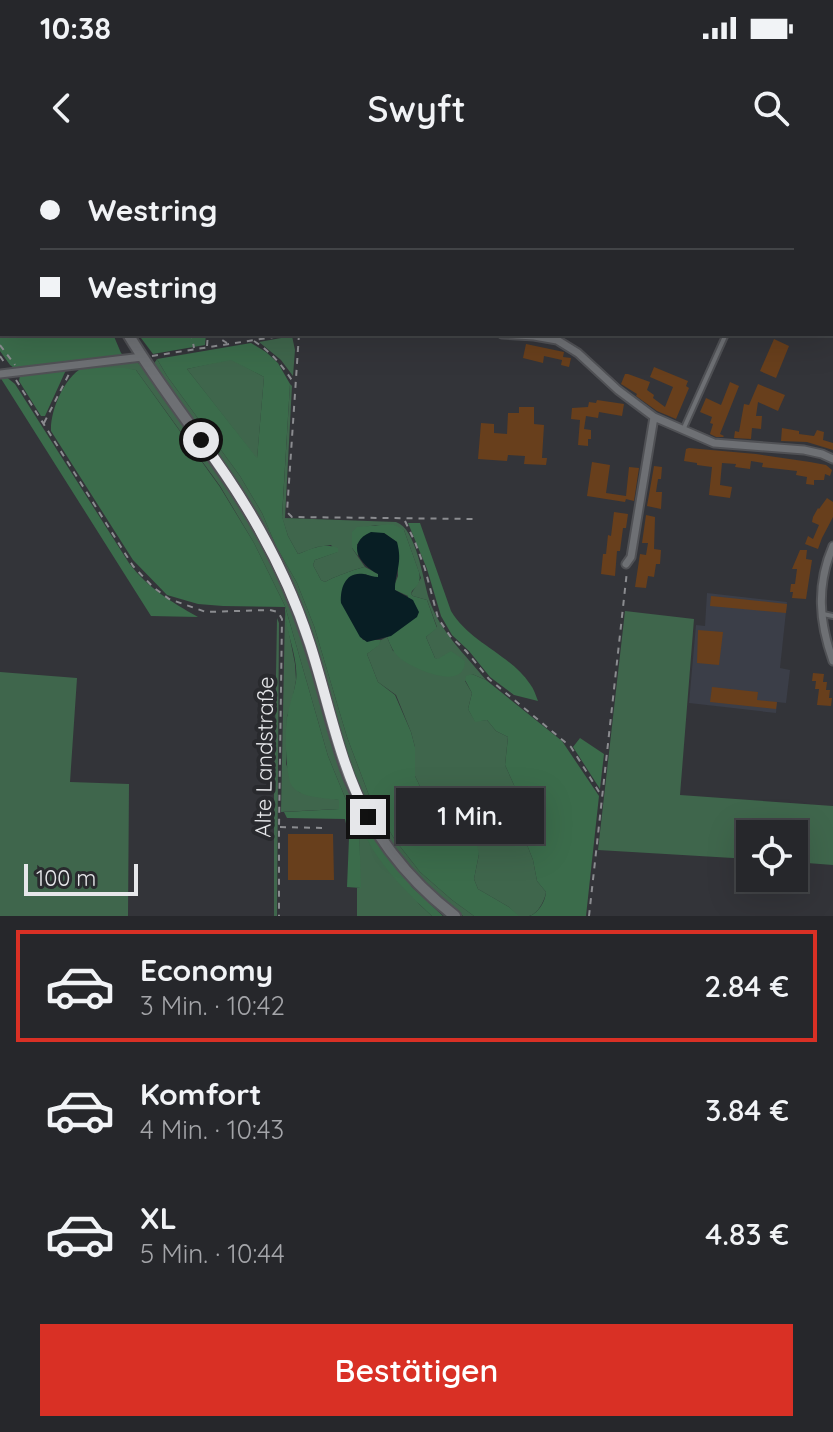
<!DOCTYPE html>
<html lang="de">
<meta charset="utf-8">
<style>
:root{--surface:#26272b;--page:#323337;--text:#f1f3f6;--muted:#a4a5a9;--line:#424447;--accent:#d93025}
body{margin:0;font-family:Quicksand,sans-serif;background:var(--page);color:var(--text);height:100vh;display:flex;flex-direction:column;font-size:30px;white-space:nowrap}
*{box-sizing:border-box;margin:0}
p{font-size:26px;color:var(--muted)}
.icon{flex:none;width:44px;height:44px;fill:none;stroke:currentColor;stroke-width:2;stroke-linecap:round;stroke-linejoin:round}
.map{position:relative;height:756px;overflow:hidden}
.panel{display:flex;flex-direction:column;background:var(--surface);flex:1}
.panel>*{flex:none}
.hud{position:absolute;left:0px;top:0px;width:834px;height:176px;box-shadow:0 8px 32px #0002,0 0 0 2px var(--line);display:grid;align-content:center;height:176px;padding:0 40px;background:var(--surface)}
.tools{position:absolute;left:736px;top:660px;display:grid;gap:16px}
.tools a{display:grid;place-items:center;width:72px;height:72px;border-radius:0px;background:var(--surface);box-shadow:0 8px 32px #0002,0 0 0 2px var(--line);font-size:40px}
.scale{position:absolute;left:24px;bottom:20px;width:114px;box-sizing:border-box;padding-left:8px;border:4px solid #e6e7ea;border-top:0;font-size:22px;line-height:28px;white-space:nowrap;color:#e6e7ea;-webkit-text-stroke:6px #292a2e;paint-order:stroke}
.end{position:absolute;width:36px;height:36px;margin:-18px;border:10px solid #e6e7ea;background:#111;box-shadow:0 0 0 4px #111}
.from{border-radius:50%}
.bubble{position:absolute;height:56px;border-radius:0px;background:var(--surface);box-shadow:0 8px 32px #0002,0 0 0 2px var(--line);font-size:26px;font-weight:600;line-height:56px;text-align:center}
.hud b{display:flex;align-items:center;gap:28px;height:76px;font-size:30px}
.hud b+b{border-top:2px solid var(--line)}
.hud i{width:20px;height:20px;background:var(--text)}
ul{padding:14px 0 0;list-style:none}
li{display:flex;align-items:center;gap:24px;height:112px;margin:0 16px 12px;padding:0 24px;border:4px solid transparent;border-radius:0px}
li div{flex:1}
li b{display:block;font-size:30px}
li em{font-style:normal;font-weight:600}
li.current{border-color:var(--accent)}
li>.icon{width:72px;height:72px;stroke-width:1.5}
.primary-button{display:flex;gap:16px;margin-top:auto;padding:16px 40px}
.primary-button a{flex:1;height:92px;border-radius:0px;background:var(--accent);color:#fff;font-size:32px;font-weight:600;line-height:92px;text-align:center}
.status{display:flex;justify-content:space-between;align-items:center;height:56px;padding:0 40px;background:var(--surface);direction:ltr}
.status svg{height:22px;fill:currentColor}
header{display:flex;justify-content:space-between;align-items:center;height:104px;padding:0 40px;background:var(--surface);font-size:36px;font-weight:600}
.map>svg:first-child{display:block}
.built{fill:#3b3e48}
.green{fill:#3f664c}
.forest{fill:#3b6c4b;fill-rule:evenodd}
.water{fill:#081e24}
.building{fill:#683f1c}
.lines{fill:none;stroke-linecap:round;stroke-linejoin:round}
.service-casing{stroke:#505155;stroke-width:8}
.minor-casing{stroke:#505155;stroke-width:11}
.secondary-casing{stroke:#505155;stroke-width:14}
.path{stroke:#8b8c90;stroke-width:2;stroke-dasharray:6 6;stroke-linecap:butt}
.service{stroke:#6e7074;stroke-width:4}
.minor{stroke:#6e7074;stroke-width:7}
.secondary{stroke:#6e7074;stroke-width:10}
.route{stroke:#e6e7ea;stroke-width:10}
.labels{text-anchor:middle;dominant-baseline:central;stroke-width:8;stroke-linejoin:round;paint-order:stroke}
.street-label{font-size:22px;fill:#e6e7ea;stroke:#292a2e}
</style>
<div class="status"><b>10:38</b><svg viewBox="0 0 49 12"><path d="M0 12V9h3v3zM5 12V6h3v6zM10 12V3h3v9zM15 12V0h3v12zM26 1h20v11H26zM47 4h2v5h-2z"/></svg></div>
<header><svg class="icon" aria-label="back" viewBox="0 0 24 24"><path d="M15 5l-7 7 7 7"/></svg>Swyft<svg class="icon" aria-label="search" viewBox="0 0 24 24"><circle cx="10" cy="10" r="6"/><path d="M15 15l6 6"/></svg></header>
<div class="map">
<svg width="833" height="756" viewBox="0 0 833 756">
<rect width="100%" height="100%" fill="#333439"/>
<!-- built -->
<path class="built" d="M707,433l80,9 -7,66 10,2 -4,33 -9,-1 -1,11 -87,-10 7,-78 9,1z"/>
<!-- green -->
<path class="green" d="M292,176l3,14 -2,26 -12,-16 -22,-18z
M157,199l10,17 73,100 22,37 14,33 21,37 17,43 33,111 23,61 25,42 25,32 32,28 22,16h-11l-41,-34 -32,-38 -25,-42 -11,-25 -80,-230 -36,-62 -81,-113 -4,-7z
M231,199l33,18 -7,82 -70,-90z
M135,202l6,2 94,131 41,74 21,49 76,215 -8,-1 54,72 13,12h-75v-28h3l-1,-64 -8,-12 -23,-56 -43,-150 -31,-63 -34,-57 -84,-116 -54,-2z
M290,224l2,2 -7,132 111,4c20,6 27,57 33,77 11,33 36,55 57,81l-14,-6 -7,7 7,12 -4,16 7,12 12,-1 9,11 12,6 -3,28 9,20 8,47 11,28 4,21 9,11c-1,8 -8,22 -17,24 -3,0 -8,0 -12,0l-8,-9 -31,-18 -4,-10 5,-25 -35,-49 -21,-12 -8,-17v-29l-4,-15 -15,-37 -18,-13 -11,-28 11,-9 3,-5 6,-3 6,14 44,8 -2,-1 -9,-21 11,-10 -10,-27 -14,-4 -2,-2 10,-16 -17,-48 -28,-5 -10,2 -14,21 13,19c-7,1 -34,11 -40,15l-4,-2 -8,-15 2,-5 22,-8 -6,-7 -14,2 -19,7 -10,-18 -6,-19z
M625,451l69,8 -14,176 153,11v59l-39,-3v-28h-44v25l-152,-9z
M285,453l10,51 1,16 -5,27 -4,9 -1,48 13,28 40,8v9l-58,3z
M277,458l2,5 -2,293h-3v-127z
M0,512l77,6 -7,104 59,2 -1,132h-128z"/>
<!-- forest -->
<path class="forest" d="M0,0h31v2h-29v172h111l8,19 4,4 -108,13 -7,-5 -10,-14z
M138,174h68l-1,11 -52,9z
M251,183l15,9 12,11 12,21 -8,132 6,20 10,18c13,-5 26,-12 40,-6v4l-23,8 -2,5 8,15 4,2c6,-4 33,-14 40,-15l13,7v3l-4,1 -9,-4 -11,50 9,16h18l-2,5 -12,9 11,28 17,13 16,37 4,15v29l8,17 21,12 16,13 17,27 2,9 -5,25 4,10 31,18 10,9h-45l-22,-16 -32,-28 -25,-32 -25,-42 -23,-61 -33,-111 -17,-43 -21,-37 -14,-33 -22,-37 -73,-100 -10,-17zM231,200l33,17 -7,81 -70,-89z
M82,208h43l11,2 84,117 34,56 31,63 43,150 23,56 8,12 2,64 -14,-1 2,-49 -4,-19 -58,-1 -3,-6 55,-3v-9c-14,-2 -39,-2 -47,-14 -7,-10 -7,-57 -5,-69 2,-12 7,-24 9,-36 3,-25 -12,-50 -11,-74l-62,-1 -25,-2 -31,-9 -34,-35 -82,-129c-1,-20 13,-53 31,-63z
M66,210l-21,46h-4l-22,-35 1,-6z
M5,216l10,8 114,179c20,26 41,38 69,54l-47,-1 -151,-239z
M408,363h12l31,88c19,32 59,43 79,73 4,5 6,12 8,17l-24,-6 -24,-18 -21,-26 -17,-16 -11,-19 -14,-47z
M393,364l11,6 15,42c2,8 0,13 -7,19l-1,3 2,2 14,4 10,28 -11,9 9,21 3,1 13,-8 14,10c0,31 -51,8 -64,-2 -8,-6 -10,-13 -14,-22l4,-2 17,-39 -13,-6 -1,-4 4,-10 -1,-34 -13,-9 -27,11 1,12 -6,-8v-16l5,-5z
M472,514l14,6 76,61 37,55 -13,120h-56c9,-4 15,-14 16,-24l-9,-11 -4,-21 -11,-28 -8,-47 -9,-20 3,-28 -12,-6 -9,-11 -12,2 -7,-13 4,-16 -7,-13 1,-4z
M580,578l24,16 -4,35 -27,-42z
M364,672l9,1 39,54 31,29h-11c-24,-22 -56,-54 -68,-84z"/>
<!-- water -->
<path class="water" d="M371,372l13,1 13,9c6,22 -2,29 -2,48l18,10 6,12 -2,5 -26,19 -24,6 -7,-5 -19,-34c-1,-16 5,-32 23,-29 5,1 10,3 14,3v-3c-18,-9 -33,-31 -7,-42z"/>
<!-- building -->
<path class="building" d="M774,179l15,7 -13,32 -16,-7z
M526,184l38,8 -1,5 8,1 -2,9 -8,-2 1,-5 -18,-4 -1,7 -20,-5z
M654,207l34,14 -2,5 3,2 -13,31 -19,-8 -21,-15 1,-2 -16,-10 4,-10h3l22,8 -3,8 7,5 -1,3 12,9 8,-20 -23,-10z
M730,222l9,4 -19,48 4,2 -1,1h-7l-6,-3 3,-10 -3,-1 2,-6 -12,-5 6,-14 15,7z
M758,224l27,11 -7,16 -20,-9 -2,14h6l-1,13 -9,-1 -1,11 -17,-1 1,-7 4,1 5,-28 5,1z
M597,240l27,4 -2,12 -23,-4 -1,6 -12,-2 -2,13 7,1v9h-3v7l-10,-1 2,-25 -9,-1 1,-11 16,-1 1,-5 7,1z
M519,247h15v17l10,1 -2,33h5l-1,7 -22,-1 1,-8 -17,-1 -1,6 -29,-2 3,-36 13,1v9l13,1 1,-21h11z
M782,268l17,3v3l15,2 3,-6 7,2 -1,8 10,3v7l-26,-8 -26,-1z
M689,288l67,6 54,8 16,3 6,5 -2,6 -5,-2 -1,6h-10v5l-8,-1 1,-7 -11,-2 1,-4 -35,-4 1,-4 -12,-2 -1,8 -15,-2 1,-3 -14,-1 -2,22 12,2 -2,11 -21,-3 3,-28 -15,-2v-2l-13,-2 2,-12z
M592,302l18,3 -4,28 20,3 3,-29 10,1 -5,33 -8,-2 -1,3 -38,-6z
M654,306l8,1 -1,12h-3l-2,13h6l-1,17 -14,-3z
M827,338l6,4v15l-11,21 -4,11 -13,-5 3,-8 5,3 6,-14 -7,-3 1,-5 5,-9 1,1z
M614,352l14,2 -2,14h-3l-3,23h-3l-2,25 -14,-2 2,-20h3l2,-19 3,1z
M646,355l9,2 -1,32 7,1 -1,14h-4l-2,13 -6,-1 -2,12 -11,-1 5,-33 6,1 2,-12h-6z
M800,390h7l-1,9 6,1 -6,39 -14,-1 1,-6h-3l1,-8h4l2,-15h-5z
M711,436l76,8 -1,9 -76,-7z
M698,470l25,2 -4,33 -22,-2z
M813,513l11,1 -1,8h4l-1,8h4l-1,8h3l-1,8 -14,-1 2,-16h-4l1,-8h-4z
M712,527l46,5 -1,8 20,2 -1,7 -66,-7z
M288,674h45l1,46h-46z"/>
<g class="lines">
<!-- service casing -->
<g class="service-casing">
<path id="service" d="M683,270l43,-96
M823,454l10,2"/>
</g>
<!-- minor casing -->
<g class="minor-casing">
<path id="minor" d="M813,2l1,-2
M502,174l32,2 23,4 21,13 40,37 36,27 60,26 90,7 18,4 11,5
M0,214l142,-17
M833,386c-17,39 -14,76 0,115
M626,404l5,-7 23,-140"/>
</g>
<!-- secondary casing -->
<g class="secondary-casing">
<path id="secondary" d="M42,0l1,2
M128,174c45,75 105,140 144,219 20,38 34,78 46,119 10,35 18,71 31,105 22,55 59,103 106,139"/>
</g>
<!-- path -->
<path class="path" d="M73,0v2
M157,0v2
M308,2v-2
M188,174l4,3 2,11
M212,174l15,9
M299,174l-12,178 5,5 184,2
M310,174h62
M254,181c17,11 28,24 39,41
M0,185l15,20
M207,186l1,-12
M0,196l6,9
M152,196l141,-22
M16,220l117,186 20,21 16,12 37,13 64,-2 8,2 4,7 -3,208v89
M44,263l26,-51
M405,361l10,21 10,27 13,49 12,18 16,15 23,28 82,68 30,48
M280,667l46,1
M589,756l38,-345"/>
<!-- service -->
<use href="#service" class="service"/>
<!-- minor -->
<use href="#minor" class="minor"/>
<!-- secondary -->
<use href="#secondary" class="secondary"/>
</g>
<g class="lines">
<!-- route -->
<path class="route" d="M201,280c47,63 85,129 109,204 19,59 29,118 58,173"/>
</g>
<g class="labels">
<!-- street labels -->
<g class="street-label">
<text transform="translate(264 597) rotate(-89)">Alte Landstraße</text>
</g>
</g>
</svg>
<div class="tools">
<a><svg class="icon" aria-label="locate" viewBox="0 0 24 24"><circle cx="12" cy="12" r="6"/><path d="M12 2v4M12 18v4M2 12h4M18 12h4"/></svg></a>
</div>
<div class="scale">100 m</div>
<i class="end from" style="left:201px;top:280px"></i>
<i class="end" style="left:368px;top:657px"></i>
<div class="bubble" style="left:396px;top:628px;width:148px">1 Min.</div>
<div class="hud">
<b><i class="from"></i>Westring</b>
<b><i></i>Westring</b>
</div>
</div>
<section class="panel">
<ul>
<li class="current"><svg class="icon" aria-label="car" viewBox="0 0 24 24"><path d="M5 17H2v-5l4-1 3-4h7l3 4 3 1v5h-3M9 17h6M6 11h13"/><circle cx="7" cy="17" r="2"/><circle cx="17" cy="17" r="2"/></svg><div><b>Economy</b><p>3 Min. · 10:42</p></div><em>2.84 €</em></li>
<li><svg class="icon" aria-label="car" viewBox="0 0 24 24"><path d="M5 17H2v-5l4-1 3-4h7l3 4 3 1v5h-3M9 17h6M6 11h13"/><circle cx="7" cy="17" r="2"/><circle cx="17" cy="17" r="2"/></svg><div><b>Komfort</b><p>4 Min. · 10:43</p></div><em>3.84 €</em></li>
<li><svg class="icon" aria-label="car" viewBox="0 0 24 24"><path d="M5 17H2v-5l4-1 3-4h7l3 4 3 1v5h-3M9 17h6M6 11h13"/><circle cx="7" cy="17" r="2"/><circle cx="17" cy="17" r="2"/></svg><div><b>XL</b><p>5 Min. · 10:44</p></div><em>4.83 €</em></li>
</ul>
<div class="primary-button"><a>Bestätigen</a></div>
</section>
